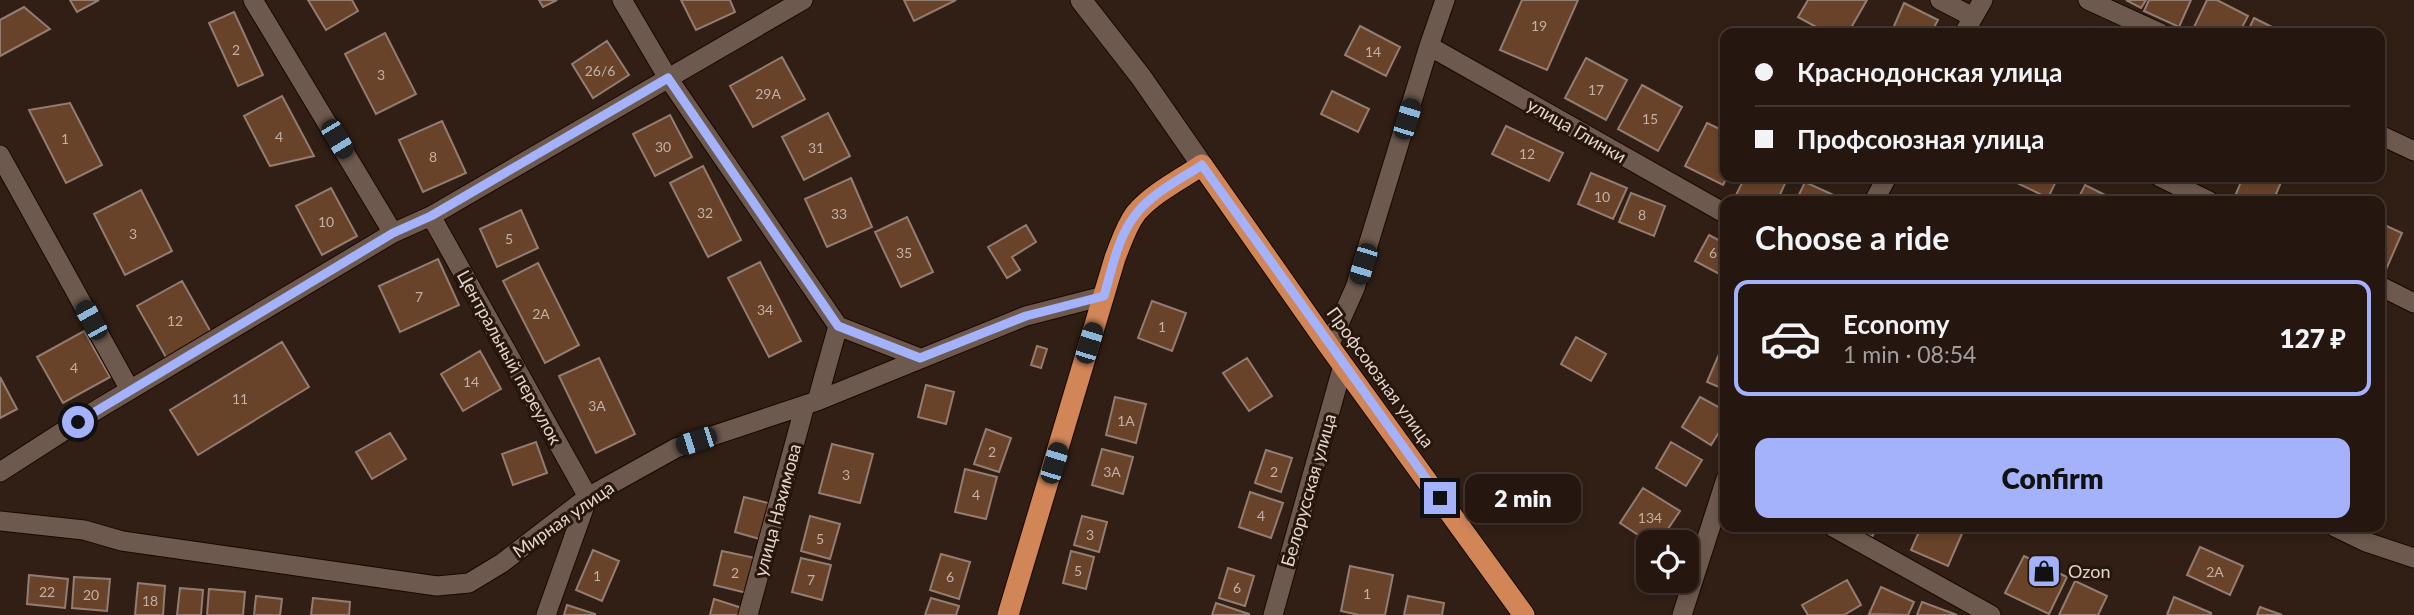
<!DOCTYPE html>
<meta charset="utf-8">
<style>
:root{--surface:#251710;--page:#31241e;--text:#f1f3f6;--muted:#a39f9f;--line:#423630;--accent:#a4b2fc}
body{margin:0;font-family:Lato,sans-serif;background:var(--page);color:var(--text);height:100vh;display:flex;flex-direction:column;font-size:26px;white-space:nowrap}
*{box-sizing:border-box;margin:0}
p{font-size:23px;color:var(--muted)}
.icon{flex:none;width:38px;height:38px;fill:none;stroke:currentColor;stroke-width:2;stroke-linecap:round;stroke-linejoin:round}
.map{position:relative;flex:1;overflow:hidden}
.side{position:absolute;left:1720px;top:196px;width:665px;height:336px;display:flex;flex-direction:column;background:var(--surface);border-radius:14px;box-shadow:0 4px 10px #0003,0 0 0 2px var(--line)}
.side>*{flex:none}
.guide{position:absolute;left:1720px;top:28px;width:665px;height:154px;border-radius:14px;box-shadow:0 4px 10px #0003,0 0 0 2px var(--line);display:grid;align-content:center;height:154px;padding:0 35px;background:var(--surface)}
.controls{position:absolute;left:1636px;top:530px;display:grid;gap:14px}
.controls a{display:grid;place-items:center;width:63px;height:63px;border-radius:14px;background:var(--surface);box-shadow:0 4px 10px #0003,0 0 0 2px var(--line);font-size:35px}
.end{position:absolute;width:32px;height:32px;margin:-16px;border:9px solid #a4b2fc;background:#111;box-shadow:0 0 0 4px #111}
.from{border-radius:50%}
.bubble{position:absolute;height:49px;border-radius:14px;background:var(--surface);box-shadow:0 4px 10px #0003,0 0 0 2px var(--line);font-size:23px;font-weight:800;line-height:49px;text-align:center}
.car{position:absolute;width:21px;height:42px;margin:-21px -10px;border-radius:9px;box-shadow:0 0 5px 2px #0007;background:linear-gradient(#222 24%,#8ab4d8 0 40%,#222 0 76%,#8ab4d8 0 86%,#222 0)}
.guide b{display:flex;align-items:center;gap:24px;height:66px;font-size:26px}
.guide b+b{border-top:2px solid var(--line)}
.guide i{width:18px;height:18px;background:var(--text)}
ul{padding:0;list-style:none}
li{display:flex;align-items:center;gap:21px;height:116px;margin:0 14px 10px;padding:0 21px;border:4px solid transparent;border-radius:14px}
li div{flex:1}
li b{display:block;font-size:26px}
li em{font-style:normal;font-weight:800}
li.active{border-color:var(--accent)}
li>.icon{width:63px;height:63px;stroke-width:1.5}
h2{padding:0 35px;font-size:32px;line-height:84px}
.action{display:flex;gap:14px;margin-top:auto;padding:14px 35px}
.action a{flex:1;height:80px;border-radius:14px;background:var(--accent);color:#111;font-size:28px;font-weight:800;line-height:80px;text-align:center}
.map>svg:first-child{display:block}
.building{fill:#69422a;stroke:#937d70;stroke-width:2}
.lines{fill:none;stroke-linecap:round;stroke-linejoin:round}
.street-casing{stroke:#180802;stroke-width:21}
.secondary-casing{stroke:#180802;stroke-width:23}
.highway-casing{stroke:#180802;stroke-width:23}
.street{stroke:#6e594e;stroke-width:19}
.secondary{stroke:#6e594e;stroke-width:21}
.highway{stroke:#d28658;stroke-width:21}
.route{stroke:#a4b2fc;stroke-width:9}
.labels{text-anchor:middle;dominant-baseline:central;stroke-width:6;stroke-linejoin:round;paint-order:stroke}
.number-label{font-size:14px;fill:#c2b0a4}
.street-label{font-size:18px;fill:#e0d4cd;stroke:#27160c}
.poi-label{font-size:18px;fill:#e0d4cd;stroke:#27160c;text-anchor:start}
</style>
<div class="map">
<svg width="2414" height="615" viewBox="0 0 2414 615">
<rect width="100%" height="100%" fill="#311f15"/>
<!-- building -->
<path class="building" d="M70,0h29l-22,12z
M308,0h44l6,11 -32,19z
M539,0h18l-14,7z
M681,0h49l5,12 -39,18z
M904,0h52l-42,21z
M1522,0h56l-31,70 -47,-20z
M1808,0h59l-19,33h-21l-29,-16z
M2126,0h20l-5,8z
M2149,0h42l-12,27 -35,-16z
M2207,0h10l31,16 -9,17h-32l-13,-6z
M1904,3l34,17 -7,13h-40z
M24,7l26,22 -50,27v-36z
M234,12l29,63 -25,11 -29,-63z
M2254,18l30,15h-37z
M1360,26l40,21 -14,29 -41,-21z
M2093,27l13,6h-16z
M385,33l31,61 -40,20 -31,-60z
M607,41l22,34 -36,23 -21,-34z
M782,57l23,42 -52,28 -23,-41z
M1586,58l41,22 -21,40 -41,-22z
M1642,85l40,22 -24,44 -40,-22z
M1332,91l37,18 -11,23 -37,-18z
M282,96l32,60 -44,10 -26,-50z
M70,103l32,62 -36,18 -37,-73z
M828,113l22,43 -46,24 -22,-43z
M670,115l22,42 -37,19 -22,-42z
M442,121l24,52 -43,19 -24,-52z
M1707,123l19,9 1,45 -4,8 -38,-19z
M1506,126l57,27 -14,28 -57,-27z
M703,166l38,74 -33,17 -38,-74z
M1591,173l36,15 -14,31 -35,-15z
M1745,177h43l-11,24h-34l-8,-4z
M2013,177h45l-10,21 -37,-18z
M2243,177h30l9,3 -9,21h-40z
M851,178l21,49 -45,20 -22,-48z
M1805,182l35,16 -2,3h-42z
M2085,185l32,16h-40z
M331,188l26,48 -35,19 -26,-49z
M141,190l31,61 -47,24 -31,-61z
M1631,193l34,13 -11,30 -35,-14z
M521,210l17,38 -41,19 -17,-38z
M907,217l26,55 -32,15 -26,-55z
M2380,223l22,10 -21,48 -1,-1z
M1026,225l10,17 -24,15 8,13 -13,8 -19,-31z
M1709,235l17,9v27l-3,5 -28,-15z
M438,259l21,46 -59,27 -21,-46z
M760,262l41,79 -32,16 -41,-79z
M538,263l41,82 -34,18 -42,-82z
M182,281l30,53 -45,25 -30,-53z
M1152,301l34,12 -14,38 -34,-13z
M84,331l26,46 -47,26 -26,-46z
M1576,337l30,17 -15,27 -30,-17z
M282,342l27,45 -111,68 -28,-45z
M1037,346l10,3 -6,19 -10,-3z
M1722,347l4,2v41l-19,-8z
M480,351l21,38 -38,22 -22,-37z
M599,358l36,76 -39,19 -37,-77z
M1247,358l25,38 -23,15 -26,-38z
M0,377l17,32 -17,9z
M926,385l28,7 -8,32 -28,-7z
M1115,397l31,7 -10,39 -30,-8z
M1700,397l26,14v10l-15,24 -29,-18z
M986,429l25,9 -12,34 -25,-8z
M390,433l16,26 -34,20 -16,-27z
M536,442l11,31 -34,12 -11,-31z
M1671,442l31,18 -16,26 -30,-18z
M832,444l41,10 -13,49 -41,-10z
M1102,449l31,8 -10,37 -31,-9z
M1266,450l26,8 -11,34 -26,-9z
M965,469l32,8 -11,42 -31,-7z
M1643,488l37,23 -21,31h-10l-29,-19z
M1250,492l33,11 -12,35 -32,-11z
M744,497l28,7 -9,36 -28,-8z
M810,516l30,8 -10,35 -29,-8z
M1082,516l25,6 -8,30 -25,-7z
M1850,527h27l-5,10z
M1921,527h37l6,2 -16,37 -37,-16z
M2200,547l43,19 -13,29 -43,-20z
M593,550l26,11 -17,40 -26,-11z
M722,551l33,7 -8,35 -33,-8z
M1071,551l23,6 -8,32 -23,-6z
M941,554l29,8 -11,37 -29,-9z
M2024,556l43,21 -18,37 -44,-21z
M801,558l30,7 -9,35 -30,-8z
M1350,566l43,9 -8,40h-26l-18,-4z
M1228,568l26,8 -9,30 -26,-8z
M29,575l39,4 -3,29 -38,-4z
M74,577l36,2 -3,32 -35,-3z
M1847,580l14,25 -17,10h-36l-6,-10z
M2075,581l32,15 -9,19h-39z
M138,583l27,3 -2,29h-28z
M1881,587l33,15 -6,13 -39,-1z
M180,588l23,2 -2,25h-24z
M209,589l36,3 -2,23h-36z
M256,596l26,3 -2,16h-26z
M1408,596l36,7 -2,12h-38z
M2174,597l37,16v2h-44z
M313,598l37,4 -1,13h-38z
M931,598l28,8 -3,9h-31z
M714,599l28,9 -2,7h-30z
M1922,602l35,13h-40z
M1216,603l33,11v1h-37z
M567,605l28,9v1h-31z
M2260,607l22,8h-25z"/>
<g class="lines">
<!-- street casing -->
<g class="street-casing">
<path id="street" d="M253,0l140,233
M622,0l46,78 170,248
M1940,0l33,17
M2088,0l72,33
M1964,33l19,-33
M1429,46l297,168
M2380,135l34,16
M0,155l130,235
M2160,177l49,24
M1874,201l13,-24
M431,216l157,281 -42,118
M2380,286l34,17
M838,326l82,32
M1329,346l26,-58 74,-242 16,-46
M817,401l21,-75
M0,472l98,-63 295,-176 38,-17 372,-216
M0,521l84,9 38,11 315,45 32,-3 33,-20 86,-66 88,-49 141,-47 209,-85 78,-20
M1833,527l158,88
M2335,527l31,15 48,16
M748,615l57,-210
M1273,615l70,-250
M1682,615l44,-136"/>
</g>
<!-- secondary casing -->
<g class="secondary-casing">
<path id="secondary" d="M1081,0l60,77 61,88"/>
</g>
<!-- highway casing -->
<g class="highway-casing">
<path id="highway" d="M1008,615l107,-357c6,-15 11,-32 21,-45 17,-20 45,-34 66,-48l127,181 195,269"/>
</g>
<!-- street -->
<use href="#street" class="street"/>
<!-- secondary -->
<use href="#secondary" class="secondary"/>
<!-- highway -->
<use href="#highway" class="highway"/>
</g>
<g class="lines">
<!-- route -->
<path class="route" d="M78,422l315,-189 38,-17 237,-138 170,248 82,32 106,-42 78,-20c8,-27 14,-60 32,-82 16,-21 45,-35 66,-49l238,333"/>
</g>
<!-- icons -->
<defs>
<g id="shop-square" transform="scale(1.75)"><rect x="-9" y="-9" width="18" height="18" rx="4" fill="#a4b2fc" stroke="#27160c"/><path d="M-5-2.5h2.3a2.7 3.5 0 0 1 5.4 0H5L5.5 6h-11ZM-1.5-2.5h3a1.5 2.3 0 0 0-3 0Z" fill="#111"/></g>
</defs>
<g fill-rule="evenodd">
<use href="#shop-square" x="2044" y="571"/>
</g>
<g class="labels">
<!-- number labels -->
<g class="number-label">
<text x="1539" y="25">19</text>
<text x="236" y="49">2</text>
<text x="1373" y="51">14</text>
<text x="600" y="70">26/6</text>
<text x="381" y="74">3</text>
<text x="1596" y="89">17</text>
<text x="768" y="93">29А</text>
<text x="1650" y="118">15</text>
<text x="279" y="136">4</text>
<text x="65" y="138">1</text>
<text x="663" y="146">30</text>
<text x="816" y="147">31</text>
<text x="1527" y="153">12</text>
<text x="433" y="156">8</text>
<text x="1602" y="196">10</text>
<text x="705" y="212">32</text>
<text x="839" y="213">33</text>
<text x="1642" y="214">8</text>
<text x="326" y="221">10</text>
<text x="133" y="233">3</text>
<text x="509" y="238">5</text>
<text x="904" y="252">35</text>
<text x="1713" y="252">6</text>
<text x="419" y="296">7</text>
<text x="765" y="309">34</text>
<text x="541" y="313">2А</text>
<text x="175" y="320">12</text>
<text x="1162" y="326">1</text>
<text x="74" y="367">4</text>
<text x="471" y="381">14</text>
<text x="240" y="398">11</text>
<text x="597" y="405">3А</text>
<text x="1126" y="420">1А</text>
<text x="992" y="451">2</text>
<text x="1112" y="471">3А</text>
<text x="1274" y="471">2</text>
<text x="846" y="474">3</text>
<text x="976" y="494">4</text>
<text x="1261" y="515">4</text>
<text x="1650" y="517">134</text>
<text x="1090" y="534">3</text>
<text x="820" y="538">5</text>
<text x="1078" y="570">5</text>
<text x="2215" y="571">2А</text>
<text x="735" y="572">2</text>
<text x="597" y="575">1</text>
<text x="950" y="576">6</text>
<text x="811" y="579">7</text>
<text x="1237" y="587">6</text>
<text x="47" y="591">22</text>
<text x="1367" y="593">1</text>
<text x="91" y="594">20</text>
<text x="150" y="600">18</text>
</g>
<!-- street labels -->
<g class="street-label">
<text transform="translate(1577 130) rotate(30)">улица Глинки</text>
<text transform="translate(510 357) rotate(61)">Центральный переулок</text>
<text transform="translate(1381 377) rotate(54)">Профсоюзная улица</text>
<text transform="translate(1308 490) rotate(-74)">Белорусская улица</text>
<text transform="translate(777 510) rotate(-75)">улица Нахимова</text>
<text transform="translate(563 519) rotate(-35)">Мирная улица</text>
</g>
<!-- poi labels -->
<g class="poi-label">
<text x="2068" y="571">Ozon</text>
</g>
</g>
</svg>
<div class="controls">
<a><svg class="icon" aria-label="locate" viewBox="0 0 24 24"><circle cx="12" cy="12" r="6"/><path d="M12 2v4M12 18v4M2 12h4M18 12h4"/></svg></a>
</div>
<i class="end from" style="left:78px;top:422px"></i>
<i class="end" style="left:1440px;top:498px"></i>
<div class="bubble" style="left:1465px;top:474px;width:116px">2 min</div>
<i class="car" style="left:1407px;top:119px;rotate:17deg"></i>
<i class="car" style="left:337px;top:139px;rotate:149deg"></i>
<i class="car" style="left:1363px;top:264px;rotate:197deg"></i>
<i class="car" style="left:91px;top:320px;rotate:331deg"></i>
<i class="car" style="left:1089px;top:343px;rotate:17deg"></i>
<i class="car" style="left:696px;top:441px;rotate:252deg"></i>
<i class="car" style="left:1054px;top:463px;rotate:17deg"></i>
<div class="guide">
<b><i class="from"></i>Краснодонская улица</b>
<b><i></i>Профсоюзная улица</b>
</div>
<section class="side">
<h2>Choose a ride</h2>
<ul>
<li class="active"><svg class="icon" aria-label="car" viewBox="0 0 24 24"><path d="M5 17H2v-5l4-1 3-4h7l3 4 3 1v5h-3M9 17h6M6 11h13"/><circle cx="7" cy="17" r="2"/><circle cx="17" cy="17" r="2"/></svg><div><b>Economy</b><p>1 min · 08:54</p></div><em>127 ₽</em></li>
</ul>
<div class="action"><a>Confirm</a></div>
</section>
</div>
